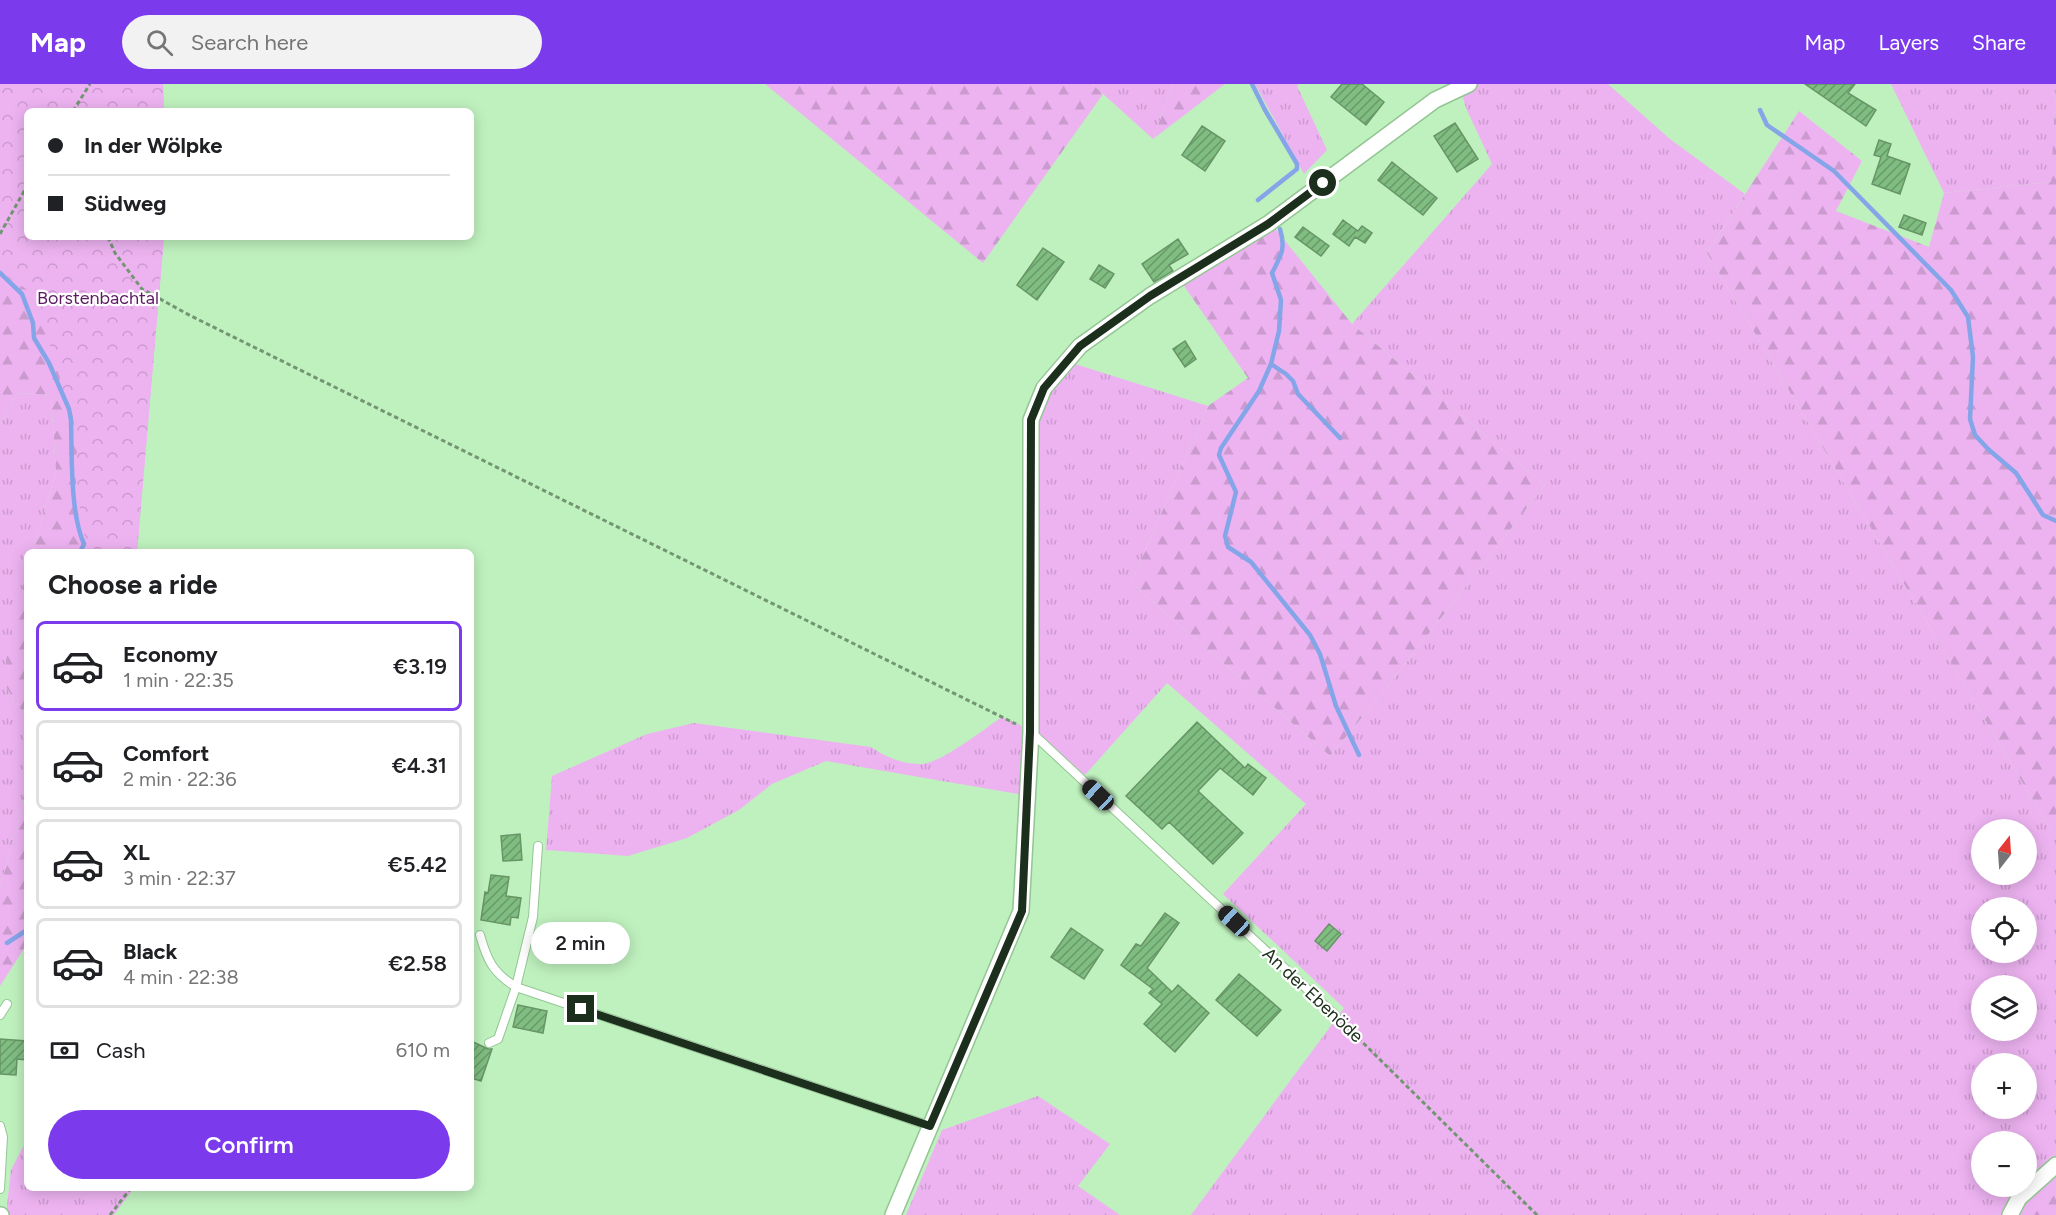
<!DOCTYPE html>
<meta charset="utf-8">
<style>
:root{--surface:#fff;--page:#f2f2f2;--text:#202124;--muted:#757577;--line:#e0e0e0;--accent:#7c3aed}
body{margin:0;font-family:Figtree,sans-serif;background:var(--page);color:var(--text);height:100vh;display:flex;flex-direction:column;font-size:22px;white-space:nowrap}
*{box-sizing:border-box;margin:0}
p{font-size:20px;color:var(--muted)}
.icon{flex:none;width:33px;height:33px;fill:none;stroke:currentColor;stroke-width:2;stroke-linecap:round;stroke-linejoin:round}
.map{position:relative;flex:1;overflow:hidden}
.panel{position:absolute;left:24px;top:465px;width:450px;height:642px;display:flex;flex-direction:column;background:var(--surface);border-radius:9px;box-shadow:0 3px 15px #0003}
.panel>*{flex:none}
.guide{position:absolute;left:24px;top:24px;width:450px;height:132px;border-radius:9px;box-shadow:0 3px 15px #0003;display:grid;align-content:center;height:132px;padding:0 24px;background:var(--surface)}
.needle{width:39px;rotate:17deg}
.controls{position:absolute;left:1971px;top:735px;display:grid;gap:12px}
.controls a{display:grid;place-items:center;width:66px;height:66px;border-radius:50%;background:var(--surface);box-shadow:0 3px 15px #0003;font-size:30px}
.end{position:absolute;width:27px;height:27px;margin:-14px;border:8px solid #1c2f1c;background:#fff;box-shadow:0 0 0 3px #fff}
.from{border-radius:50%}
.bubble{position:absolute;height:42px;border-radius:21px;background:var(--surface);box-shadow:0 3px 15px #0003;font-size:20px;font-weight:600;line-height:42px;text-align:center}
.car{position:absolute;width:18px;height:36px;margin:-18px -9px;border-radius:8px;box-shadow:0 0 4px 2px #0007;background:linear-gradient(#222 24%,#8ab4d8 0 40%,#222 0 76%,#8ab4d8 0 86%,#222 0)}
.guide b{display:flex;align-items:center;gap:21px;height:57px;font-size:22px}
.guide b+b{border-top:2px solid var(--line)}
.guide i{width:15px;height:15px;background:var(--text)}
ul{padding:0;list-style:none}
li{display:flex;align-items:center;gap:18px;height:90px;margin:0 12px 9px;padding:0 12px;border:3px solid var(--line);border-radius:9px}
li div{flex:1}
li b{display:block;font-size:22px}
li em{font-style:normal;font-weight:600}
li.on{border-color:var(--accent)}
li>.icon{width:54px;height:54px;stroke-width:1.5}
h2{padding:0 24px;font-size:27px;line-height:72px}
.pay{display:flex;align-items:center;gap:15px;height:66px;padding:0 24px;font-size:22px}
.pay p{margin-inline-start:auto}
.cta{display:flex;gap:12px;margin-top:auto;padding:12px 24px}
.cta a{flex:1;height:69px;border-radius:36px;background:var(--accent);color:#fff;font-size:24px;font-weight:600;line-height:69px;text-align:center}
header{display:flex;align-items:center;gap:36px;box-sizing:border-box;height:84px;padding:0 30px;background:var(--accent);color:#fff}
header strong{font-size:28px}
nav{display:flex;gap:33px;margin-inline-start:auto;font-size:21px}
.search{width:420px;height:54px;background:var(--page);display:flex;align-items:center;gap:15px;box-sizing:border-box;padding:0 21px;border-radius:33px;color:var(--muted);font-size:22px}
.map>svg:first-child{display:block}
.grass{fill:url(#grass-tufts);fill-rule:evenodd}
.forest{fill:url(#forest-firs)}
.park{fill:url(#park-crowns)}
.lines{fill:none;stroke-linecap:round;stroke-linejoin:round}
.stream{stroke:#85a5e9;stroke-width:4.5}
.building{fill:url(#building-hatch);stroke:#679567;stroke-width:1.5}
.service-casing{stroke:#94c594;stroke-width:10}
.minor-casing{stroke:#94c594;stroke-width:18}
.path{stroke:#739672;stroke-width:3;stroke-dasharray:4.5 3;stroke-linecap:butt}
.service{stroke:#fff;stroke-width:8}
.minor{stroke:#fff;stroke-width:15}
.route{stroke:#1c2f1c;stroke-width:8}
.labels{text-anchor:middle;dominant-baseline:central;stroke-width:4.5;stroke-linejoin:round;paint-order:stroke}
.park-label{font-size:18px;fill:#5d1963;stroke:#fff}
.street-label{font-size:18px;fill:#1c2f1c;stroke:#fff}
</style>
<header>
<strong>Map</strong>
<div class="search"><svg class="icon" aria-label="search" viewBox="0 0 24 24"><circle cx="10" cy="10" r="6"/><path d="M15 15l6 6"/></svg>Search here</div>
<nav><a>Map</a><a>Layers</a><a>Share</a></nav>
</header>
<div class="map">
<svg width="2056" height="1131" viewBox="0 0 2056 1131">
<defs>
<pattern id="grass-tufts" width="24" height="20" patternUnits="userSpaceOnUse" patternTransform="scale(1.5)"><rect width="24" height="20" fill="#edb3f1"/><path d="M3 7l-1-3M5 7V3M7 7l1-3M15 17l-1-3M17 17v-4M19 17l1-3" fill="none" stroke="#cb9ace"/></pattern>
<pattern id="forest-firs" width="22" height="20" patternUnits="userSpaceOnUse" patternTransform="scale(1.5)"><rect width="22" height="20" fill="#edb3f1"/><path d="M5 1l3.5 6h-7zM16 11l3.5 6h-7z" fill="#cb9ace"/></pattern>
<pattern id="park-crowns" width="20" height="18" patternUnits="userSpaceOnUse" patternTransform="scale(1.5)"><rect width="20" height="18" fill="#edb3f1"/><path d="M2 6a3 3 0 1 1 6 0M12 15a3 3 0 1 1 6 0" fill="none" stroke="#cb9ace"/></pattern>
<pattern id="building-hatch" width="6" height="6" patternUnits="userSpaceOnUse" patternTransform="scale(1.5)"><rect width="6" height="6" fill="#80bd81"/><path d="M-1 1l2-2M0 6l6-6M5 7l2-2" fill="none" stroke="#689a69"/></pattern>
</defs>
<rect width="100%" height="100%" fill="#bff1be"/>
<!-- grass -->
<path class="grass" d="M1092,0h81l-20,55z
M1255,0h44l-2,2 30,64 -23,24z
M1459,0h149l62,55 75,55 -38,59 349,586v313l-29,28 -1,-38h-44v44l37,1 -21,28h-807l153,-207 -121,-114 83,-90 -139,-121 -82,92 -50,-43v65l-209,-36 -54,23 -33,26 -52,28 -59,18 -82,-6 6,-74 95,-42 47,-11 177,24c15,10 30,17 49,17 19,1 64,-35 82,-47l25,11 -3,-310 14,-36 26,-28 11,10 133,42 -77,177 199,173 57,-69 158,-202 -193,-161 140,-160 -26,-56zM1982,746h44v44h-44zM1982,824h44v44h-44zM1982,902h44v44h-44zM1982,980h44v44h-44z
M1891,0h165l-4,98 -108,11z
M17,309l34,2 5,78 -24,79h-5v18l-23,114 23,35v53l-6,40 -21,76v-463z
M1038,1012l72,48 -32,42 42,29h-214l36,-85z
M27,1055v49h107l-20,27h-108l5,-45z"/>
<!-- forest -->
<path class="forest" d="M0,0h163l1,27h-137v126h137l-27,315h-105l24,-79 -5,-78 -34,-2 -17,32z
M765,0h327l11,10 -120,169z
M1173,0h52l-72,55z
M2056,0v755l-349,-586 92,-142 63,50 -26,50 93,36 15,-54 107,-11z
M1274,143l78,97 193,161 -158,202 -57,69 -199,-173 77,-177 40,-28 -66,-95z
M27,486v149l-23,-35 3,-32z
M27,688v172l-27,42v-98l21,-76z
M2056,1068v63h-58l17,-25 4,-3 7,-1 1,-6z"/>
<!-- park -->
<path class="park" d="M0,0h163l1,27h-137v126h137l-27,315h-55l4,-7 -10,-59 1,-53 -43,-139 -34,-22z"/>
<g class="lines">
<!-- stream -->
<path class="stream" d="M1252,0l13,26 32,54v5l-39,31
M1760,26l7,15 67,46 117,119 17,27 5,40 -3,62 5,16 13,14 28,24 27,42 13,6
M1280,145c6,20 1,26 -8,44l9,27 -2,31 -8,33 -12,27 -38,57 -2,7 17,37 -11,44 3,11 23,15 59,73 10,19 16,52 23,49
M0,189l22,21 11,29 1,15 15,25 20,46 2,11c1,35 -1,93 13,124l-4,8
M1271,280l15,10 7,7 5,13 42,44
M7,859l20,-13"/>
</g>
<!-- building -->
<path class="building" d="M1342,0h20l22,18 -18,23 -35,-28z
M1805,0h50l-7,9 28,17 -10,16z
M1455,39l23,36 -21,13 -23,-36z
M1202,42l23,15 -20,30 -23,-16z
M1879,56l12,4 -4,12 23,8 -10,30 -28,-10 9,-27 -7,-2z
M1392,78l45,36 -14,17 -45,-35z
M1904,131l22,8 -4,12 -23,-8z
M1343,136l15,11 4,-5 10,7 -7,10 -10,-6 -6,9 -16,-12z
M1303,143l26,19 -8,10 -26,-19z
M1178,155l10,15 -19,11 4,6 -19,11 -12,-18z
M1043,164l21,14 -27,38 -20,-15z
M1099,181l15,9 -9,14 -15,-9z
M1185,257l11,18 -11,8 -12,-18z
M1197,638l48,46 3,-4 18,14 -13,17 -33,-27 -22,23 45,42 -30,31 -44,-42 -7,7 -36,-33z
M520,750l2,26 -19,1 -2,-25z
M491,791l18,2 -3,19 15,2 -3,20 -7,-1 -1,8 -29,-5 4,-28 3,1z
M1165,829l14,10 -32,45 25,24 6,-7 31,28 -34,39 -31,-28 18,-20 -13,-11 4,-4 -32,-24 15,-21 5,2z
M1329,840l12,10 -14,17 -12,-10z
M1071,844l32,22 -19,29 -33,-22z
M1239,890l42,36 -24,26 -41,-36z
M518,921l29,6 -4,22 -30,-6z
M0,955l27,2v19l-10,-1 -1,16 -16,-1z
M471,957l17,8h4l-11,32 -10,-3z"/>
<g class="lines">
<!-- service casing -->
<g class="service-casing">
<path id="service" d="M1032,649l304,283
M480,851c7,25 13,38 36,52l17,-70 5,-71
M0,931l7,-11
M489,959l9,-4 18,-52 414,139
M0,1042l3,11 -3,52"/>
</g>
<!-- minor casing -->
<g class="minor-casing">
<path id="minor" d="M0,1131h1
M893,1131l128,-304 10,-179v-312l13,-32 36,-42 70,-50 118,-72 167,-124 34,-16
M2010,1131l9,-17 37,-33"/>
</g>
<!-- path -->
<path class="path" d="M73,27l17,-27
M0,150l27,-48
M108,153l7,16 27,36 49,27 825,408
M1342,938l195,193
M110,1131l21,-27"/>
<!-- service -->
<use href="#service" class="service"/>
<!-- minor -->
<use href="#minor" class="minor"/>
</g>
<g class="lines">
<!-- route -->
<path class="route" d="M581,925l349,117 92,-215 8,-179 1,-312 13,-32 36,-42 70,-50 118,-72 55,-41"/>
</g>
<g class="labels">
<!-- park labels -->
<g class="park-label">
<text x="98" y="214">Borstenbachtal</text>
</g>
<!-- street labels -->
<g class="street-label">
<text transform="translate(1313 911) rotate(43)">An der Ebenöde</text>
</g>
</g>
</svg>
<div class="controls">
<a><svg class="needle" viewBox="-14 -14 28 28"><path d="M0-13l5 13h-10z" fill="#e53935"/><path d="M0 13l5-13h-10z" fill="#757577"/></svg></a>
<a><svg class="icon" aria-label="locate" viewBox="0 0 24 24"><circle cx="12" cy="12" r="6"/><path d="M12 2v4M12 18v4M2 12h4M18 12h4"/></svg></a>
<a><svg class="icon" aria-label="layers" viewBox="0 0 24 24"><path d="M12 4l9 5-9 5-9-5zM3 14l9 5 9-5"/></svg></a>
<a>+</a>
<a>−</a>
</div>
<i class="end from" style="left:1323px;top:99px"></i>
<i class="end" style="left:581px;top:925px"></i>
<div class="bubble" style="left:531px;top:838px;width:99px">2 min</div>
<i class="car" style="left:1098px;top:711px;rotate:313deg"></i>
<i class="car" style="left:1234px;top:837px;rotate:313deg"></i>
<div class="guide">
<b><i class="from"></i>In der Wölpke</b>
<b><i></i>Südweg</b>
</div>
<section class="panel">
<h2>Choose a ride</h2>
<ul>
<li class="on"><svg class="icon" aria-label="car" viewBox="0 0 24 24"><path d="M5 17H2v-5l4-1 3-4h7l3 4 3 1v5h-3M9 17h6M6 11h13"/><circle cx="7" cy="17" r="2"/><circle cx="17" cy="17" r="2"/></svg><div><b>Economy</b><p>1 min · 22:35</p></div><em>€3.19</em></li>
<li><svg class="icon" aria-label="car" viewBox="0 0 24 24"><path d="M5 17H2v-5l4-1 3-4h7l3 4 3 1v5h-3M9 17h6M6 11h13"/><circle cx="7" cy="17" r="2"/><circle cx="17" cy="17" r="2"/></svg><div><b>Comfort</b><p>2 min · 22:36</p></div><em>€4.31</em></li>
<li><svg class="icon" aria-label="car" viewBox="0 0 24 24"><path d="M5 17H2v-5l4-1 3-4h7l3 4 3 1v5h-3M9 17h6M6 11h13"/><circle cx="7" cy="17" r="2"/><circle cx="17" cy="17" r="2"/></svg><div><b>XL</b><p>3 min · 22:37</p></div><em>€5.42</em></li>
<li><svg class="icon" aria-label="car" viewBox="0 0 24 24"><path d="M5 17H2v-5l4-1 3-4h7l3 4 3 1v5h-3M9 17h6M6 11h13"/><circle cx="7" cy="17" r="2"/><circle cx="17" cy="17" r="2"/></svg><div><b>Black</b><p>4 min · 22:38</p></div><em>€2.58</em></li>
</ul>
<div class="pay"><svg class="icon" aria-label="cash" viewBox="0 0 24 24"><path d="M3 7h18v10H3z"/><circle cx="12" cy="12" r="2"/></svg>Cash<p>610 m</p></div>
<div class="cta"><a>Confirm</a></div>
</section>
</div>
